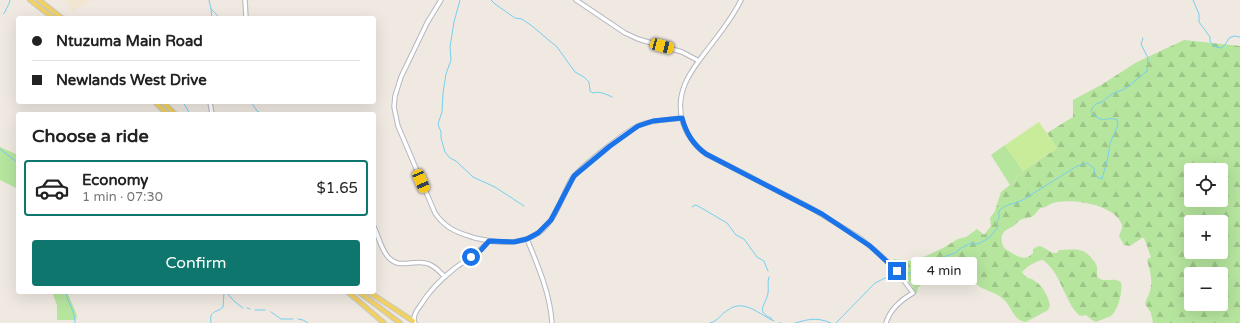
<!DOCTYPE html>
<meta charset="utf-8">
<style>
:root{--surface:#fff;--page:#f2f2f2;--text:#222;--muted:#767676;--line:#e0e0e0;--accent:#0f766e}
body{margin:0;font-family:"Varela Round",sans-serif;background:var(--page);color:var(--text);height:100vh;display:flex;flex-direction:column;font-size:15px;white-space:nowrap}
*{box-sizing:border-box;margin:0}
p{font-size:13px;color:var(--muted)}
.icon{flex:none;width:22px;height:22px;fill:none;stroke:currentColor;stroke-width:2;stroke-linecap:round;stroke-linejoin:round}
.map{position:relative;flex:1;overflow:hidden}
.panel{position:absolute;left:16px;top:112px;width:360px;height:182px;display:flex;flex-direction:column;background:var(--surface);border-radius:4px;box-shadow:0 4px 16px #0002}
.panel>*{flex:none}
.guide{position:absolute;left:16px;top:16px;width:360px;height:88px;border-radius:4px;box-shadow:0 4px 16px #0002;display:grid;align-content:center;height:88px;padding:0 16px;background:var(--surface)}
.fabs{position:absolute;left:1184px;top:163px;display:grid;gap:8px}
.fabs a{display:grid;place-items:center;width:44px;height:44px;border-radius:4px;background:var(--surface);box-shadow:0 4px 16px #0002;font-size:20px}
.end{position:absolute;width:18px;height:18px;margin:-9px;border:5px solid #1a73e8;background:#fff;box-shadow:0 0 0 2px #fff}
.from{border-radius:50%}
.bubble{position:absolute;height:28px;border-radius:4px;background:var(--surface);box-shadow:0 4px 16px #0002;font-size:13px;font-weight:600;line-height:28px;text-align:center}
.car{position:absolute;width:12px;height:24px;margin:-12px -6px;border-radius:5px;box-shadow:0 0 3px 1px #0007;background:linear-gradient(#f5c518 24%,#345 0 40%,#f5c518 0 76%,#345 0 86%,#f5c518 0)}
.guide b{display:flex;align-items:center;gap:14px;height:38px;font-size:15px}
.guide b+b{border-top:1px solid var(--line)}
.guide i{width:10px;height:10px;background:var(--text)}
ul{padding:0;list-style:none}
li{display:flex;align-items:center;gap:12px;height:56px;margin:0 8px 6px;padding:0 8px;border:2px solid transparent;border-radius:4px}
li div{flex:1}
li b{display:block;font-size:15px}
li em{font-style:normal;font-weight:600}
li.on{border-color:var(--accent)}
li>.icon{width:36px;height:36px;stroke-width:1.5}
h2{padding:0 16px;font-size:18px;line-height:48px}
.primary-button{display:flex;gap:8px;margin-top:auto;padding:8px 16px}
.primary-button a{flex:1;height:46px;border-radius:4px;background:var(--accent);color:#fff;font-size:16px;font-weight:600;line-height:46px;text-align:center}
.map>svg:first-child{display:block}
.education{fill:#f0e6d1}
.grass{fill:#b6e59e}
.forest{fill:url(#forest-firs);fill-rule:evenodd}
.pitch{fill:#c9ec9a}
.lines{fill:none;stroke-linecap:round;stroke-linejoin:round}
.stream{stroke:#75cff0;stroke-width:1}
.minor-casing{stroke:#b4b7c1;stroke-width:5.5}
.major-casing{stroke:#c9c9c9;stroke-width:6}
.minor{stroke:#fff;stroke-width:3.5}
.major{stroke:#f2d163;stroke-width:4}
.route{stroke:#1a73e8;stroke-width:5}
</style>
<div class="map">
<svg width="1240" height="323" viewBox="0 0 1240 323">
<defs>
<pattern id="forest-firs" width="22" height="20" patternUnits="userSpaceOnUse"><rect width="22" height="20" fill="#b6e59e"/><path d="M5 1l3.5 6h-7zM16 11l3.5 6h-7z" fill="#9dc588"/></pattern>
</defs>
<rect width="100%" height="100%" fill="#efe9e1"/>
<!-- education -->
<path class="education" d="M64,0h28l-20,12z"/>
<!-- grass -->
<path class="grass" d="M1005,145l18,26 -13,14 -19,-30z
M0,147l18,8v34l-18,-9z
M52,292h15l10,23 -1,5h-19v-15z"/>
<!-- forest -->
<path class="forest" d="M1184,40l56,6v277h-87l-2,-10 -6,-9c1,-5 4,-9 5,-13 3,-10 0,-21 -3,-31l4,-3 -7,-19h-2l-12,8 -6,-1 -5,-9c1,-4 4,-7 3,-11 -7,-21 -51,-27 -69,-22 -3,1 -5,3 -8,4 -2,1 -4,0 -6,2 -2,2 -3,5 -6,7 -3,2 -7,2 -11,3 -5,2 -6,6 -10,8 -7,3 -12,6 -10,16 1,3 2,6 5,7 9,5 17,13 26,3v-4c9,-7 13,2 21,4h3l2,-3c15,0 24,-4 34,10 2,2 4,5 4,8 1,4 -2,8 3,11 5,3 14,-2 21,3 2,10 -3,28 -10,34 -2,1 -13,5 -15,6l-4,-2 -6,-5 -6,1c-4,-4 -8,-8 -10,-13 -8,-14 -13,-33 -27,-43 -8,1 -15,6 -21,12 5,8 8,5 13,9 8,5 14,17 15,25l-2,4 -22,12c-10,0 -14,-12 -19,-19 -9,-12 -23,-11 -32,-20 -6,-5 -10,-14 -15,-20l-42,24 -1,6 -8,4 4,-10 -10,-14 -10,-10 -1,-2 2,-2 15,2 17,-5 17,-8 15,-9 8,-2 11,-8 7,6 7,-9 -1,-8 5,-7 6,-19 9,-7 13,-14 34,-23 -10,-15 26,-16v-17l28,-15 36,-23zM1191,170h30v30h-30zM1191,222h30v30h-30zM1191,274h30v30h-30z"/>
<!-- pitch -->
<path class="pitch" d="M1039,122l18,26 -34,23 -18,-26z"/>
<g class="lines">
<!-- stream -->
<path class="stream" d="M209,0l2,9 9,9
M460,0l-6,22 -4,25 1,13 -5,14 -3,19 -1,19 -4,12 3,8v6l4,14 5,6 6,3 17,16 22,10 29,19
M491,0l4,4 20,14 7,1 10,7 25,21 18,25 9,5 5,5 1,9 3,2c6,-2 13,1 19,4
M1193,0l6,14v8l11,15v4l2,3 4,3 5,1 4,-3 4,-7 5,-2 6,1
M211,9l1,9
M3,14l2,-2c1,-4 5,-8 5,-12
M183,102l7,12
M251,102l6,9 5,3
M0,149l18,14
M692,207l3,-2 3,1 29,17 9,12 8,4 13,18 7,4 4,10
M908,274l8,-4 13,-3 12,-9 14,-5 6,-5 10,-5 6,1 3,-1 10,-6 8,-10 -1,-6 2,-2v-8c8,-8 12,-6 22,-10l56,-35 10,-3 7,5c1,7 1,9 8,11l6,-22 2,-14 8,-18 -1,-5c-11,-5 -13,6 -26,-8l1,-4 4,-4 6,-2 10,-8 13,-5 22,-18 1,-13 -7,-14 2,-6
M769,277c-2,5 0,11 -1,16 -2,12 -13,18 3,25l1,2
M920,282l5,-14
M66,292c1,10 9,18 9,31
M226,292l9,10 8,6
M247,308l3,1
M255,310h10
M271,312l10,7h12
M298,319l5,1 5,3
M211,323c-2,-14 5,-9 12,-16l1,-15
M710,323c8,-2 11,-9 18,-13 16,-12 32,5 46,11
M779,323h2
M795,323c14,-4 22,-6 36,0
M836,323l39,-40 10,-5 10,2"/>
<!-- minor casing -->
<g class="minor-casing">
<path id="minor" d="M245,0l1,18
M441,0l-14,23 -26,54 -6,19 -1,11 4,19 37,87c4,6 9,11 15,15 8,5 16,7 25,10 22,5 45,8 65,-6 17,-14 21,-34 31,-52 7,-11 56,-50 69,-55 13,-5 27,-5 42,-7
M576,0l49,33 13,6 44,13 17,9
M741,0c-10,21 -26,39 -40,58 -6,8 -12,16 -16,26 -5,12 -6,26 -2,39 4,13 12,23 23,31l105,54 49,30 17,14 20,19 16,22c-12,7 -23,16 -27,30
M210,102l2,12
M374,227c5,10 7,23 15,31 11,11 23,2 36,5 8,1 14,8 20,14
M527,239c11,27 23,54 25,84
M415,323c-3,-6 1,-12 5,-17 9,-15 21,-27 35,-38 12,-9 25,-16 34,-27"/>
</g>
<!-- major casing -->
<g class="major-casing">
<path id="major" d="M30,0l23,18
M39,0l23,18
M155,102l12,12
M163,102l12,12
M348,292l36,31
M359,292l41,31
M369,292l44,29"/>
</g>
<!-- minor -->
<use href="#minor" class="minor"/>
<!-- major -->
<use href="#major" class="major"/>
</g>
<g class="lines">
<!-- route -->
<path class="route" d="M471,257l10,-7 8,-9 25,1 13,-3 11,-6 13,-13 23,-44 36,-30 28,-20 15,-5 29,-3c4,15 11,27 24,36l116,60 48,32 27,25"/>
</g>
</svg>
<div class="fabs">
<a><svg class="icon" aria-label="locate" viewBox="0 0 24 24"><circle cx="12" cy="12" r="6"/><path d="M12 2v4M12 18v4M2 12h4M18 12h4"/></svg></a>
<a>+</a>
<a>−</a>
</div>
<i class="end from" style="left:471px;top:257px"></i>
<i class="end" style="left:897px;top:271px"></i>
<div class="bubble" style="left:911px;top:257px;width:66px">4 min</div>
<i class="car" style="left:662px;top:46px;rotate:105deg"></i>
<i class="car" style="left:421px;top:181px;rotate:157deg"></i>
<div class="guide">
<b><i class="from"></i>Ntuzuma Main Road</b>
<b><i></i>Newlands West Drive</b>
</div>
<section class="panel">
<h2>Choose a ride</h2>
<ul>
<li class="on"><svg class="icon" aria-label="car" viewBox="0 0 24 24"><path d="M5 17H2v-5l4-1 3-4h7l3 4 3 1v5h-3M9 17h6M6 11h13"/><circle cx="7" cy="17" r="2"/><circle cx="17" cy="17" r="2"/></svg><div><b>Economy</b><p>1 min · 07:30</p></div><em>$1.65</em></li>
</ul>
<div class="primary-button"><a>Confirm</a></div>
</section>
</div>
